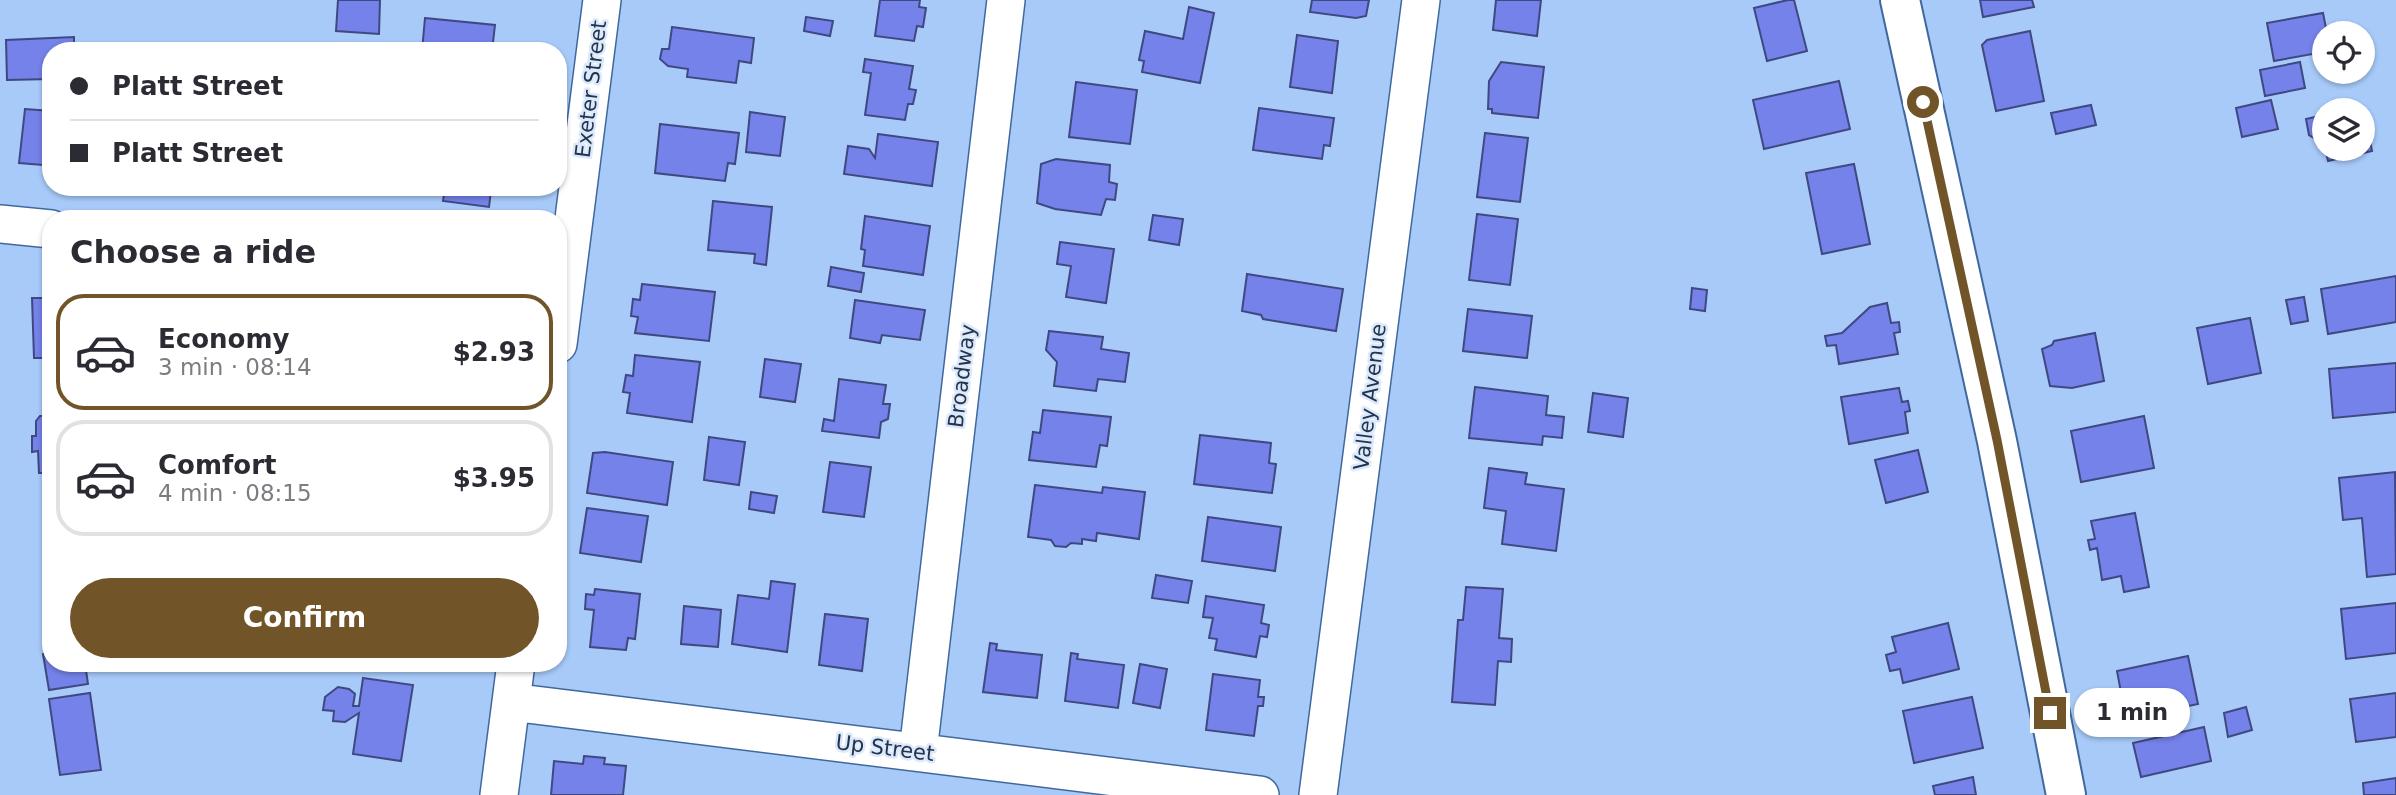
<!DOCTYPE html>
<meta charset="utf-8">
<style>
:root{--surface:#fff;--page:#f7f7f7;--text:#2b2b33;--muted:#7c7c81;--line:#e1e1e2;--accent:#715428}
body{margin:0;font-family:"DejaVu Sans",sans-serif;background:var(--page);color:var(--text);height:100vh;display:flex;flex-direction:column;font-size:26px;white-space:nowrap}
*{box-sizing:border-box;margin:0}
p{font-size:23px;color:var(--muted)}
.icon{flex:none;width:38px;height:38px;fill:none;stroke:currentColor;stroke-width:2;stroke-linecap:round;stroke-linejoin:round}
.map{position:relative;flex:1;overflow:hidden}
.side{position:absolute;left:42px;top:210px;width:525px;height:462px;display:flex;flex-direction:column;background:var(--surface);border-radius:28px;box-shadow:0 2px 5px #0004}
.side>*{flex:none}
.banner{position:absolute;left:42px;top:42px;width:525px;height:154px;border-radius:28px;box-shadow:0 2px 5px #0004;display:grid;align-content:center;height:154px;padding:0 28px;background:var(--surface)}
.tools{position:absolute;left:2312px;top:21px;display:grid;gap:14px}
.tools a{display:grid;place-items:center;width:63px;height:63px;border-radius:50%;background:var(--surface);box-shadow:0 2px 5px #0004;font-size:35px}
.end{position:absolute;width:32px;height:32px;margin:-16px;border:9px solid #715428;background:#fff;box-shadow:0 0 0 4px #fff}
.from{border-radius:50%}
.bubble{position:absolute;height:49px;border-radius:24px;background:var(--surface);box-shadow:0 2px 5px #0004;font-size:23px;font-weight:700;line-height:49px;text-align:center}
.banner b{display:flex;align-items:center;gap:24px;height:66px;font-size:26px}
.banner b+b{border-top:2px solid var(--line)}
.banner i{width:18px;height:18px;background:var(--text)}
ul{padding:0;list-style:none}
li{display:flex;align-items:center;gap:21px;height:116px;margin:0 14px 10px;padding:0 14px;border:4px solid var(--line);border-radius:28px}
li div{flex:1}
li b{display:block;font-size:26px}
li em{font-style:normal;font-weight:700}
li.on{border-color:var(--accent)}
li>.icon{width:63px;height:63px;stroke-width:1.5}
h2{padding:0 28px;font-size:32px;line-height:84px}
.cta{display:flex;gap:14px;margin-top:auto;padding:14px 28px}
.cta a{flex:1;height:80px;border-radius:42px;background:var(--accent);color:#fff;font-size:28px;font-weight:700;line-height:80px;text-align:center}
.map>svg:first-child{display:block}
.building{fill:#7482e9;stroke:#404881;stroke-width:2}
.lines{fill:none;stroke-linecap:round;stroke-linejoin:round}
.street-casing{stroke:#40689d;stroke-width:40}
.secondary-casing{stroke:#40689d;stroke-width:42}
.street{stroke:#fff;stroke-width:37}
.secondary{stroke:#fff;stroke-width:38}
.route{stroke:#715428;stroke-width:9}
.labels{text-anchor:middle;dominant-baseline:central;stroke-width:5;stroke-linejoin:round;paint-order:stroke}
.street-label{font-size:21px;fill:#22344b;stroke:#dce9fc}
</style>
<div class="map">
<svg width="2396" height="795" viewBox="0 0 2396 795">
<rect width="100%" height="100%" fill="#a7caf9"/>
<!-- building -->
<path class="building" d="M338,0h42l-1,34 -43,-3z
M880,0h40l-1,7 7,1 -3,19 -6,-1 -3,15 -39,-5z
M1312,0h57l-3,16 -10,2 -46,-6z
M1496,0h45l-4,36 -44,-6z
M1788,0h6l13,51 -40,10 -13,-53z
M1980,0h52l2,7 -51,10z
M1189,7l25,6 -14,70 -58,-11 2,-11 -5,-1 6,-29 38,8z
M2323,13l4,20h-3v19l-50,9 -7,-38z
M806,17l27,4 -3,15 -26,-5z
M425,18l70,7 -3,26h-70z
M672,27l82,11 -3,25 -12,-2 -3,22 -49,-6 1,-8 -20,-3 -8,-7 2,-10h7z
M2030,31l14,70 -48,10 -14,-66 5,-5z
M1297,35l41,6 -6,52 -42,-6z
M74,37v14h-23v28l-44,1 -1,-40z
M865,59l48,7 -4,23 7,1 -3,14h-5l-3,16 -40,-5 6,-42 -8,-1z
M1501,62l43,5 -6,51 -46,-5v-4h-4l1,-28z
M2300,62l5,26 -40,8 -5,-26z
M1839,81l11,48 -86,20 -11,-49z
M1076,82l61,8 -7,54 -61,-7z
M2271,100l7,29 -36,8 -6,-29z
M2091,105l5,20 -40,9 -5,-21z
M1259,108l75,10 -4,28 -6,-1 -2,14 -69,-9z
M25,109l26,2v43l-7,-1 -1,12 -24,-2z
M750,112l35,5 -5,39 -34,-4z
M2324,115v29l-15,-9 -3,-16z
M2362,120l4,1 6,30 -44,10 -3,-12h37z
M660,124l79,9 -4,31 -7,-1 -3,18 -70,-8z
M1485,133l43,5 -8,64 -43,-5z
M878,134l60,8 -6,44 -88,-12 4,-28 21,3 6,9z
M1056,159l54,6 -1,17 8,2 -2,16 -9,-1 -5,16 -46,-6 -18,-6 4,-39z
M1854,164l16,80 -48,10 -16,-81z
M445,187h52l-1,5 -5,-1 -2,16 -46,-6z
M713,201l59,6 -6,58 -12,-2 1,-9 -47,-4z
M1477,214l41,5 -8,66 -41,-5z
M1153,215l30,4 -4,26 -30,-5z
M865,216l65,10 -7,49 -60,-9 2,-16 -4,-1z
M1060,242l54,7 -8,54 -40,-6 5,-31 -14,-2z
M831,267l33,6 -3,19 -33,-6z
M1247,274l96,15 -7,42 -73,-12 -2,-4 -19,-4z
M2396,276v46l-68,12 -7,-45z
M642,284l73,8 -6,49 -74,-8 3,-16 -7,-1 2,-17 7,1z
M1692,288l15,2 -2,21 -15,-2z
M2304,297l4,24 -17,3 -5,-24z
M32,298h19v60h-17z
M855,300l70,10 -5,30 -38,-5 -2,8 -30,-5z
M1887,303l4,20 8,-1 1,10 -6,1 4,21 -59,10 -3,-19 -9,1 -2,-10 17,-3 28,-26z
M1468,309l64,7 -5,42 -64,-7z
M2250,318l11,55 -53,11 -11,-56z
M1049,331l54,6 -2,12 28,4 -4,29 -27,-3 -2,12 -42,-5 3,-24 -11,-12z
M2095,333l9,48 -32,7 -22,-2 -8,-37 10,-4 2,-4z
M635,355l65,7 -8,60 -65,-9 3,-20 -7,-1 3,-17 7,1z
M765,359l36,5 -6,38 -35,-5z
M2396,363v49l-63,6 -4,-49z
M839,379l47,6 -3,19h7l-2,15 -7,3 -2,16 -57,-7 2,-12 10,2z
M1475,387l73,9 -2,19 18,2 -2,21 -19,-2 -1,9 -73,-7z
M1899,388l3,14 6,-1 2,10 -5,1 3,21 -59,11 -8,-47z
M1593,393l35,5 -5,39 -35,-5z
M1043,410l68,7 -4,29 -7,-1 -4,22 -67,-7 4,-28 7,1z
M40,416h11v57h-12l-1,-22 -6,1v-16h4v-15z
M2144,416l10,52 -73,14 -10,-51z
M1200,435l71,8 -2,20 7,1 -4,29 -78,-9z
M709,437l36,5 -6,43 -35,-5z
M1918,450l10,42 -42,11 -11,-43z
M605,452l68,10 -6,43 -80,-12 6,-40z
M830,462l41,5 -7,50 -41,-5z
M1489,468l38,5 -2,11 39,5 -8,62 -54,-7 4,-33 -22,-3z
M2395,472l1,102 -29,3 -5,-59 -19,2 -4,-42z
M1035,485l67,8 1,-6 42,5 -6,47 -42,-6 -1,8 -14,-2v5l-11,-1 -5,4 -11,-1 -4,-6 -23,-3z
M751,492l26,4 -3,17 -25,-4z
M587,508l61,8 -7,46 -61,-9z
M2135,513l14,74 -25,5 -3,-16 -19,4 -5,-32 -7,2 -2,-10 7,-1 -4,-18z
M1208,517l73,10 -6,44 -73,-10z
M50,561l1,34h-6v-16h5z
M1156,575l36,6 -4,22 -36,-5z
M771,581l24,3 -8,68 -55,-8 6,-49 31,4z
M1466,587l37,2 -4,49 13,1 -1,23 -13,-1 -3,44 -43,-3 6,-82h5z
M595,589l45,5 -5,45 -7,-1 -2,12 -36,-3 4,-37 -9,-1 1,-15 8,1z
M1206,596l58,9 -3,18 8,2 -2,12 -7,-1 -4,21 -41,-7 2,-11 -8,-1 4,-20 -10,-1z
M2396,603v50l-50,6 -5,-50z
M684,606l37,4 -3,37 -37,-3z
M825,614l43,5 -6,52 -43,-6z
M1948,623l11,46 -56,14 -3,-14 -10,2 -4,-16 10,-3 -4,-15z
M990,643l7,1 -1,6 46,5 -5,43 -54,-6z
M51,653v10h34l3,21 -39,6 -6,-36z
M1071,653l7,1 -1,5 47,6 -6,43 -53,-7z
M2188,656l10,48 -72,15 -9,-48z
M1140,664l27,5 -7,39 -27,-5z
M1213,674l47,6 -2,17h6l-1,9h-5l-4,30 -48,-6z
M363,678l50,7 -12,76 -48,-7 6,-41 -14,9 -12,-1 1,-10 -11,-1 2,-13 13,-10 11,2 6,5 -2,12h6z
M90,693l11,77 -41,5 -11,-76z
M2396,693v44l-40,5 -6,-43z
M1972,697l11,51 -69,15 -11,-52z
M2246,707l6,23 -24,7 -4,-24z
M2204,727l7,34 -70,16 -8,-34z
M584,756l21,2 -1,6 22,2 -3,29h-72l3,-34 29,3z
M1973,777l3,18h-41l-2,-9z
M2396,778v17h-32l-1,-12z"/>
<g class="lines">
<!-- street casing -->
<g class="street-casing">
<path id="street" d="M0,224l51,5
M558,344l44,-344
M511,702l749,93
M918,752l88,-752
M499,795l17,-132
M1318,795l103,-795"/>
</g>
<!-- secondary casing -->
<g class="secondary-casing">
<path id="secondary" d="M1900,0l97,441 69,354"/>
</g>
<!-- street -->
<use href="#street" class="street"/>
<!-- secondary -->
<use href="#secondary" class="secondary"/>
</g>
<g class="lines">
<!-- route -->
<path class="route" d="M1923,102l74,338 53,273"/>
</g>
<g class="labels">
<!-- street labels -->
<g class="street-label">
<text transform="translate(591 89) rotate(-83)">Exeter Street</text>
<text transform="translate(962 376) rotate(-83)">Broadway</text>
<text transform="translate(1370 397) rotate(-83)">Valley Avenue</text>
<text transform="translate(885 748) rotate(7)">Up Street</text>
</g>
</g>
</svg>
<div class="tools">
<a><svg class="icon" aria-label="locate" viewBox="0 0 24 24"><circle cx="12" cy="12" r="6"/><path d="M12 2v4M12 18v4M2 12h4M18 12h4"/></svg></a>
<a><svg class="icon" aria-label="layers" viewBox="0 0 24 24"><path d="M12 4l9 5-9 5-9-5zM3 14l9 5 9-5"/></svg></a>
</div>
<i class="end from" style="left:1923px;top:102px"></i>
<i class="end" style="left:2050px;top:713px"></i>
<div class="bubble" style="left:2074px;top:688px;width:116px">1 min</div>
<div class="banner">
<b><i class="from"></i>Platt Street</b>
<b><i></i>Platt Street</b>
</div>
<section class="side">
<h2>Choose a ride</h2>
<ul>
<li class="on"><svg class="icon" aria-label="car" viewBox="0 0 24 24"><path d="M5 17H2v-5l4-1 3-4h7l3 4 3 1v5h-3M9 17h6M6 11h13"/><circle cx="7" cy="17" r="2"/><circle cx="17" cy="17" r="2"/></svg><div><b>Economy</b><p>3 min · 08:14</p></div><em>$2.93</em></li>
<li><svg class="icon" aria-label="car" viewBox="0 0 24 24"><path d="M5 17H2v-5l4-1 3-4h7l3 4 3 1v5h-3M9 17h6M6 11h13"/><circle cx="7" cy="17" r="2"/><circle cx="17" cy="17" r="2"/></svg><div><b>Comfort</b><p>4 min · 08:15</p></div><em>$3.95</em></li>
</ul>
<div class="cta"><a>Confirm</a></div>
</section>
</div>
